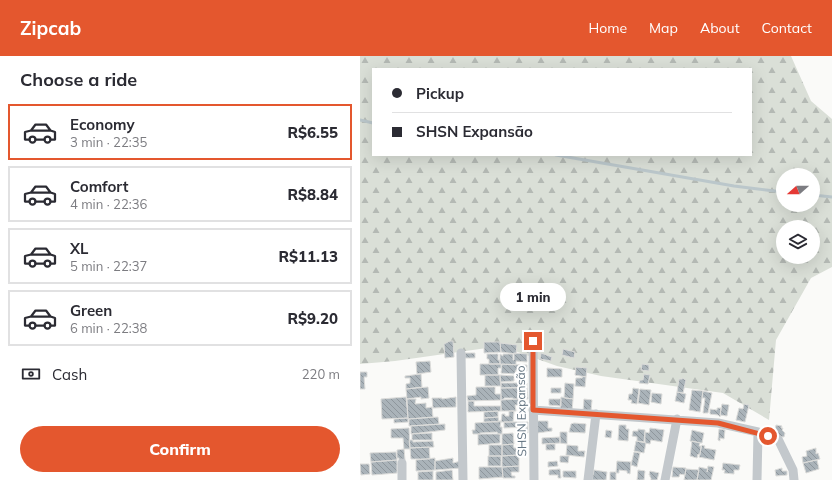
<!DOCTYPE html>
<meta charset="utf-8">
<style>
:root{--surface:#fff;--page:#f2f2f3;--text:#2b2b33;--muted:#7c7c81;--line:#e1e1e2;--accent:#e4572e}
body{margin:0;font-family:Mulish,sans-serif;background:var(--page);color:var(--text);height:100vh;display:flex;flex-direction:column;font-size:15px;white-space:nowrap}
*{box-sizing:border-box;margin:0}
p{font-size:13px;color:var(--muted)}
.icon{flex:none;width:22px;height:22px;fill:none;stroke:currentColor;stroke-width:2;stroke-linecap:round;stroke-linejoin:round}
.map{position:relative;flex:1;overflow:hidden}
.details{display:flex;flex-direction:column;background:var(--surface);width:360px}
.details>*{flex:none}
.banner{position:absolute;left:12px;top:12px;width:380px;height:88px;border-radius:0px;box-shadow:0 4px 16px #0002;display:grid;align-content:center;height:88px;padding:0 20px;background:var(--surface)}
.needle{width:26px;rotate:249deg}
.buttons{position:absolute;left:416px;top:112px;display:grid;gap:8px}
.buttons a{display:grid;place-items:center;width:44px;height:44px;border-radius:50%;background:var(--surface);box-shadow:0 4px 16px #0002;font-size:20px}
.end{position:absolute;width:18px;height:18px;margin:-9px;border:5px solid #e4572e;background:#fff;box-shadow:0 0 0 2px #fff}
.from{border-radius:50%}
.bubble{position:absolute;height:28px;border-radius:14px;background:var(--surface);box-shadow:0 4px 16px #0002;font-size:13px;font-weight:800;line-height:28px;text-align:center}
.banner b{display:flex;align-items:center;gap:14px;height:38px;font-size:15px}
.banner b+b{border-top:1px solid var(--line)}
.banner i{width:10px;height:10px;background:var(--text)}
ul{padding:0;list-style:none}
li{display:flex;align-items:center;gap:12px;height:56px;margin:0 8px 6px;padding:0 12px;border:2px solid var(--line);border-radius:0px}
li div{flex:1}
li b{display:block;font-size:15px}
li em{font-style:normal;font-weight:800}
li.active{border-color:var(--accent)}
li>.icon{width:36px;height:36px;stroke-width:1.5}
h2{padding:0 20px;font-size:18px;line-height:48px}
.pay{display:flex;align-items:center;gap:10px;height:44px;padding:0 20px;font-size:15px}
.pay p{margin-inline-start:auto}
.button{display:flex;gap:8px;margin-top:auto;padding:8px 20px}
.button a{flex:1;height:46px;border-radius:24px;background:var(--accent);color:#fff;font-size:16px;font-weight:800;line-height:46px;text-align:center}
header{display:flex;align-items:center;gap:24px;box-sizing:border-box;height:56px;padding:0 20px;background:var(--accent);color:#fff}
header strong{font-size:19px}
nav{display:flex;gap:22px;margin-inline-start:auto;font-size:14px}
main{display:flex;flex:1;min-height:0}
.map>svg:first-child{display:block}
.forest{fill:url(#forest-firs);fill-rule:evenodd}
.lines{fill:none;stroke-linecap:round;stroke-linejoin:round}
.stream{stroke:#bbc7cb;stroke-width:3}
.building{fill:url(#building-back-hatch);stroke:#dcdcda}
.street{stroke:#c3c8cc;stroke-width:9}
.route{stroke:#e4572e;stroke-width:5}
.labels{text-anchor:middle;dominant-baseline:central;stroke-width:4;stroke-linejoin:round;paint-order:stroke}
.street-label{font-size:12px;fill:#657683;stroke:#fff}
</style>
<header>
<strong>Zipcab</strong>
<nav><a>Home</a><a>Map</a><a>About</a><a>Contact</a></nav>
</header>
<main>
<section class="details">
<h2>Choose a ride</h2>
<ul>
<li class="active"><svg class="icon" aria-label="car" viewBox="0 0 24 24"><path d="M5 17H2v-5l4-1 3-4h7l3 4 3 1v5h-3M9 17h6M6 11h13"/><circle cx="7" cy="17" r="2"/><circle cx="17" cy="17" r="2"/></svg><div><b>Economy</b><p>3 min · 22:35</p></div><em>R$6.55</em></li>
<li><svg class="icon" aria-label="car" viewBox="0 0 24 24"><path d="M5 17H2v-5l4-1 3-4h7l3 4 3 1v5h-3M9 17h6M6 11h13"/><circle cx="7" cy="17" r="2"/><circle cx="17" cy="17" r="2"/></svg><div><b>Comfort</b><p>4 min · 22:36</p></div><em>R$8.84</em></li>
<li><svg class="icon" aria-label="car" viewBox="0 0 24 24"><path d="M5 17H2v-5l4-1 3-4h7l3 4 3 1v5h-3M9 17h6M6 11h13"/><circle cx="7" cy="17" r="2"/><circle cx="17" cy="17" r="2"/></svg><div><b>XL</b><p>5 min · 22:37</p></div><em>R$11.13</em></li>
<li><svg class="icon" aria-label="car" viewBox="0 0 24 24"><path d="M5 17H2v-5l4-1 3-4h7l3 4 3 1v5h-3M9 17h6M6 11h13"/><circle cx="7" cy="17" r="2"/><circle cx="17" cy="17" r="2"/></svg><div><b>Green</b><p>6 min · 22:38</p></div><em>R$9.20</em></li>
</ul>
<div class="pay"><svg class="icon" aria-label="cash" viewBox="0 0 24 24"><path d="M3 7h18v10H3z"/><circle cx="12" cy="12" r="2"/></svg>Cash<p>220 m</p></div>
<div class="button"><a>Confirm</a></div>
</section>
<div class="map">
<svg width="472" height="424" viewBox="0 0 472 424">
<defs>
<pattern id="forest-firs" width="22" height="20" patternUnits="userSpaceOnUse"><rect width="22" height="20" fill="#dadfd7"/><path d="M5 1l3.5 6h-7zM16 11l3.5 6h-7z" fill="#b4b9b4"/></pattern>
<pattern id="building-back-hatch" width="6" height="6" patternUnits="userSpaceOnUse"><rect width="6" height="6" fill="#aab3b9"/><path d="M-1 5l2 2M0 0l6 6M5-1l2 2" fill="none" stroke="#8e969c"/></pattern>
</defs>
<rect width="100%" height="100%" fill="#fafaf8"/>
<!-- forest -->
<path class="forest" d="M0,0h431l20,45 21,18v148l-21,11 -35,62 -7,80 -46,-27 -122,-17 -44,-10 -56,-20 -106,15 -35,3zM13,13h378v86h-378zM423,119h30v30h-30zM423,171h30v30h-30z"/>
<g class="lines">
<!-- stream -->
<path class="stream" d="M0,64l13,3
M196,99l178,31 49,6
M453,139l19,2"/>
</g>
<!-- building -->
<path class="building" d="M90,285h3l1,16 -9,1 -1,-14z
M124,286h16l1,10 -17,1z
M140,287l17,2 -1,9 -15,-2z
M203,293l12,3 -1,6 -12,-3z
M105,297h10v5h-10z
M154,297l13,1v8l-11,-1v4l-16,-1v-10l3,2v-2h10v6h1z
M181,297l11,4 -1,4 -11,-2z
M127,298h11v6h2v4h-11v-5h-2z
M70,305l1,11 -14,2 -1,-12z
M120,308h21v4h-3v7h-18z
M142,308l25,1v6l-11,-1 -1,4 -14,-1z
M282,308l7,1v6l-8,-1z
M216,311l11,1 -1,9 -11,-2z
M187,312l15,1v8h-15z
M0,316h7v5h-3l1,12h-5z
M61,318l1,13 -16,2v-5l4,-1v-5h-5v-2z
M284,318l6,1 -2,9 -9,-1 1,-3h3z
M125,319h15l1,11h-16z
M140,319l14,1v5l-14,1z
M223,320l3,1 -1,10 -10,-1 1,-8h6z
M322,322l4,2 -3,13 -6,-1 2,-13h3z
M141,327h26v4l-26,1z
M205,327l9,1 -1,15 -9,-1z
M68,331l1,11 -8,1v-2l-14,2 -1,-10z
M116,331h19v7h6v6l-33,1 -1,-5 9,-1z
M167,331l1,12h-15v-1h-9v1l-3,1v-12h17v2h3v-2z
M191,332h10v5h-10z
M273,332l6,1 -2,15 -6,-1 1,-3h-4l1,-6h3z
M280,333l11,1 -2,15 -11,-2z
M332,334l11,1 -3,21 -11,-2z
M343,335l9,2 -4,20h-5l2,-15h-3z
M317,336l9,2 -2,9 -9,-2z
M292,337l10,1 -1,10 -10,-2z
M46,341l2,21 -26,1 -1,-20z
M96,341v10l-23,1 -1,-10h10v1z
M201,341l12,2 -1,13h-12z
M47,343h9l-1,5 11,-1v5l6,-1 1,10 -25,2z
M159,343v6h-4l1,6h-15v-11z
M189,343h12v7l-12,-1z
M224,343l8,1 -1,11h-8z
M108,345h6v5h27v5l-33,1z
M362,348l7,1 -2,11 -7,-1z
M384,348l5,1 -4,17 -9,-2 3,-12 4,1z
M357,352h4l-1,9 -2,-2 -8,-1v-5l7,1z
M138,355v6l-14,1v-6z
M149,355h5l-1,11h-12l1,-8h3v2h4z
M78,361l1,7 -30,2v-7z
M138,361l1,5h-15v-4z
M48,362v4l-14,1v-4z
M141,365l-1,6h2v7h-4l-1,-2 -17,1 1,1h-8l-1,-4h3v-7z
M177,365h11v7h4v3l-15,2z
M144,366h24v5l-24,1z
M214,367l12,1 -1,9 -16,-1 2,-8z
M85,368v6l-34,4v-8z
M259,369h7v4h3l-1,12 -10,-1z
M416,369l6,1 -1,2h2l-1,2 3,3 -1,4 -10,-1z
M168,371v6h-11v-5z
M49,372l1,21h-6l-1,-11h-12v-9z
M290,372l14,2 -2,12 -11,-2 -1,4 -5,-1v-11l4,1z
M278,373l7,1 -1,12 -7,-1v-4l-5,-1 1,-5h5z
M359,373l6,1 -1,9 -4,-1v3l-2,-1z
M246,374l6,1 -1,7 -6,-1z
M332,374l12,3 -2,10 -12,-2z
M200,376h7v12l-7,-1z
M72,377v7h-20v-6z
M153,377l1,11 -12,1v-11z
M118,378h22v9l-22,2z
M200,381v6l-18,1v-6z
M49,384h4v2l20,-1 1,6 -24,1z
M276,385l10,2 -2,10 -10,-2z
M332,385l8,2 -1,3h2l-1,9 -2,-1 -1,4 -7,-2z
M153,388l1,4h3v7l-15,1v-11z
M186,388h9v6h-9z
M129,389h13v11h-13z
M207,389l11,1v5h7l-1,6 -18,-2z
M342,389l3,1 -1,2 12,2 -2,10 -15,-3z
M69,391l1,12h-19l-1,-11z
M456,392v6l2,-1 2,6 -17,4 -1,-6 5,-1 -1,-5z
M44,393l1,11h-6v-2h-2v-8z
M36,396l1,8 -26,2 -1,-9z
M274,396l6,1 -3,14 -6,-2z
M159,399v11l-17,1v-11z
M128,400h13v10h-13z
M200,400h9l-1,7 -8,-1z
M75,402v12l-19,1v-11z
M93,402v5l8,-2v7l-26,2v-9z
M37,404v13l-25,2 -1,-13z
M457,404l2,9 -13,4 -3,-10z
M197,405l1,5 -10,1v-5z
M257,405l14,1 -1,12 -3,-1v-2l-8,-1v3h-3z
M363,407l17,2 -1,5h-5v4l-10,-1 1,-3h-3z
M0,408h9l1,10 -9,1z
M159,410v6h-8l1,4h3v2h-12l-1,-11z
M348,410l6,1 -3,13h-14l2,-13 9,2 -1,3z
M119,411h23l1,10 -24,2z
M313,411l13,1 -1,7 -5,-1 -1,3h-7z
M422,412v3h5v4l-11,1 -1,-6z
M200,413l1,9h-3v-3h-9v-5z
M326,413l13,1 -2,10h-13z
M92,414l1,10h-17v-8z
M234,414l13,2 -1,8h-14z
M278,414l7,1 -1,9h-7z
M73,415v9h-15v-8z
M203,415h13v7l-13,-1z
M290,415l9,2 -2,7h-6v-2l-1,-1v-2h-1z
M250,416h6v8h-6z"/>
<g class="lines">
<!-- street -->
<path class="street" d="M173,285l1,139
M101,297l2,127
M173,354l185,13 40,9 20,7 15,31 1,10
M42,407v17
M228,424l8,-66
M305,424l12,-61
M397,424l1,-48"/>
</g>
<g class="lines">
<!-- route -->
<path class="route" d="M173,285v69l185,13 50,13"/>
</g>
<g class="labels">
<!-- street labels -->
<g class="street-label">
<text transform="translate(161 355) rotate(-91)">SHSN Expansão</text>
</g>
</g>
</svg>
<div class="buttons">
<a><svg class="needle" viewBox="-14 -14 28 28"><path d="M0-13l5 13h-10z" fill="#e53935"/><path d="M0 13l5-13h-10z" fill="#7c7c81"/></svg></a>
<a><svg class="icon" aria-label="layers" viewBox="0 0 24 24"><path d="M12 4l9 5-9 5-9-5zM3 14l9 5 9-5"/></svg></a>
</div>
<i class="end from" style="left:408px;top:380px"></i>
<i class="end" style="left:173px;top:285px"></i>
<div class="bubble" style="left:140px;top:227px;width:66px">1 min</div>
<div class="banner">
<b><i class="from"></i>Pickup</b>
<b><i></i>SHSN Expansão</b>
</div>
</div>
</main>
